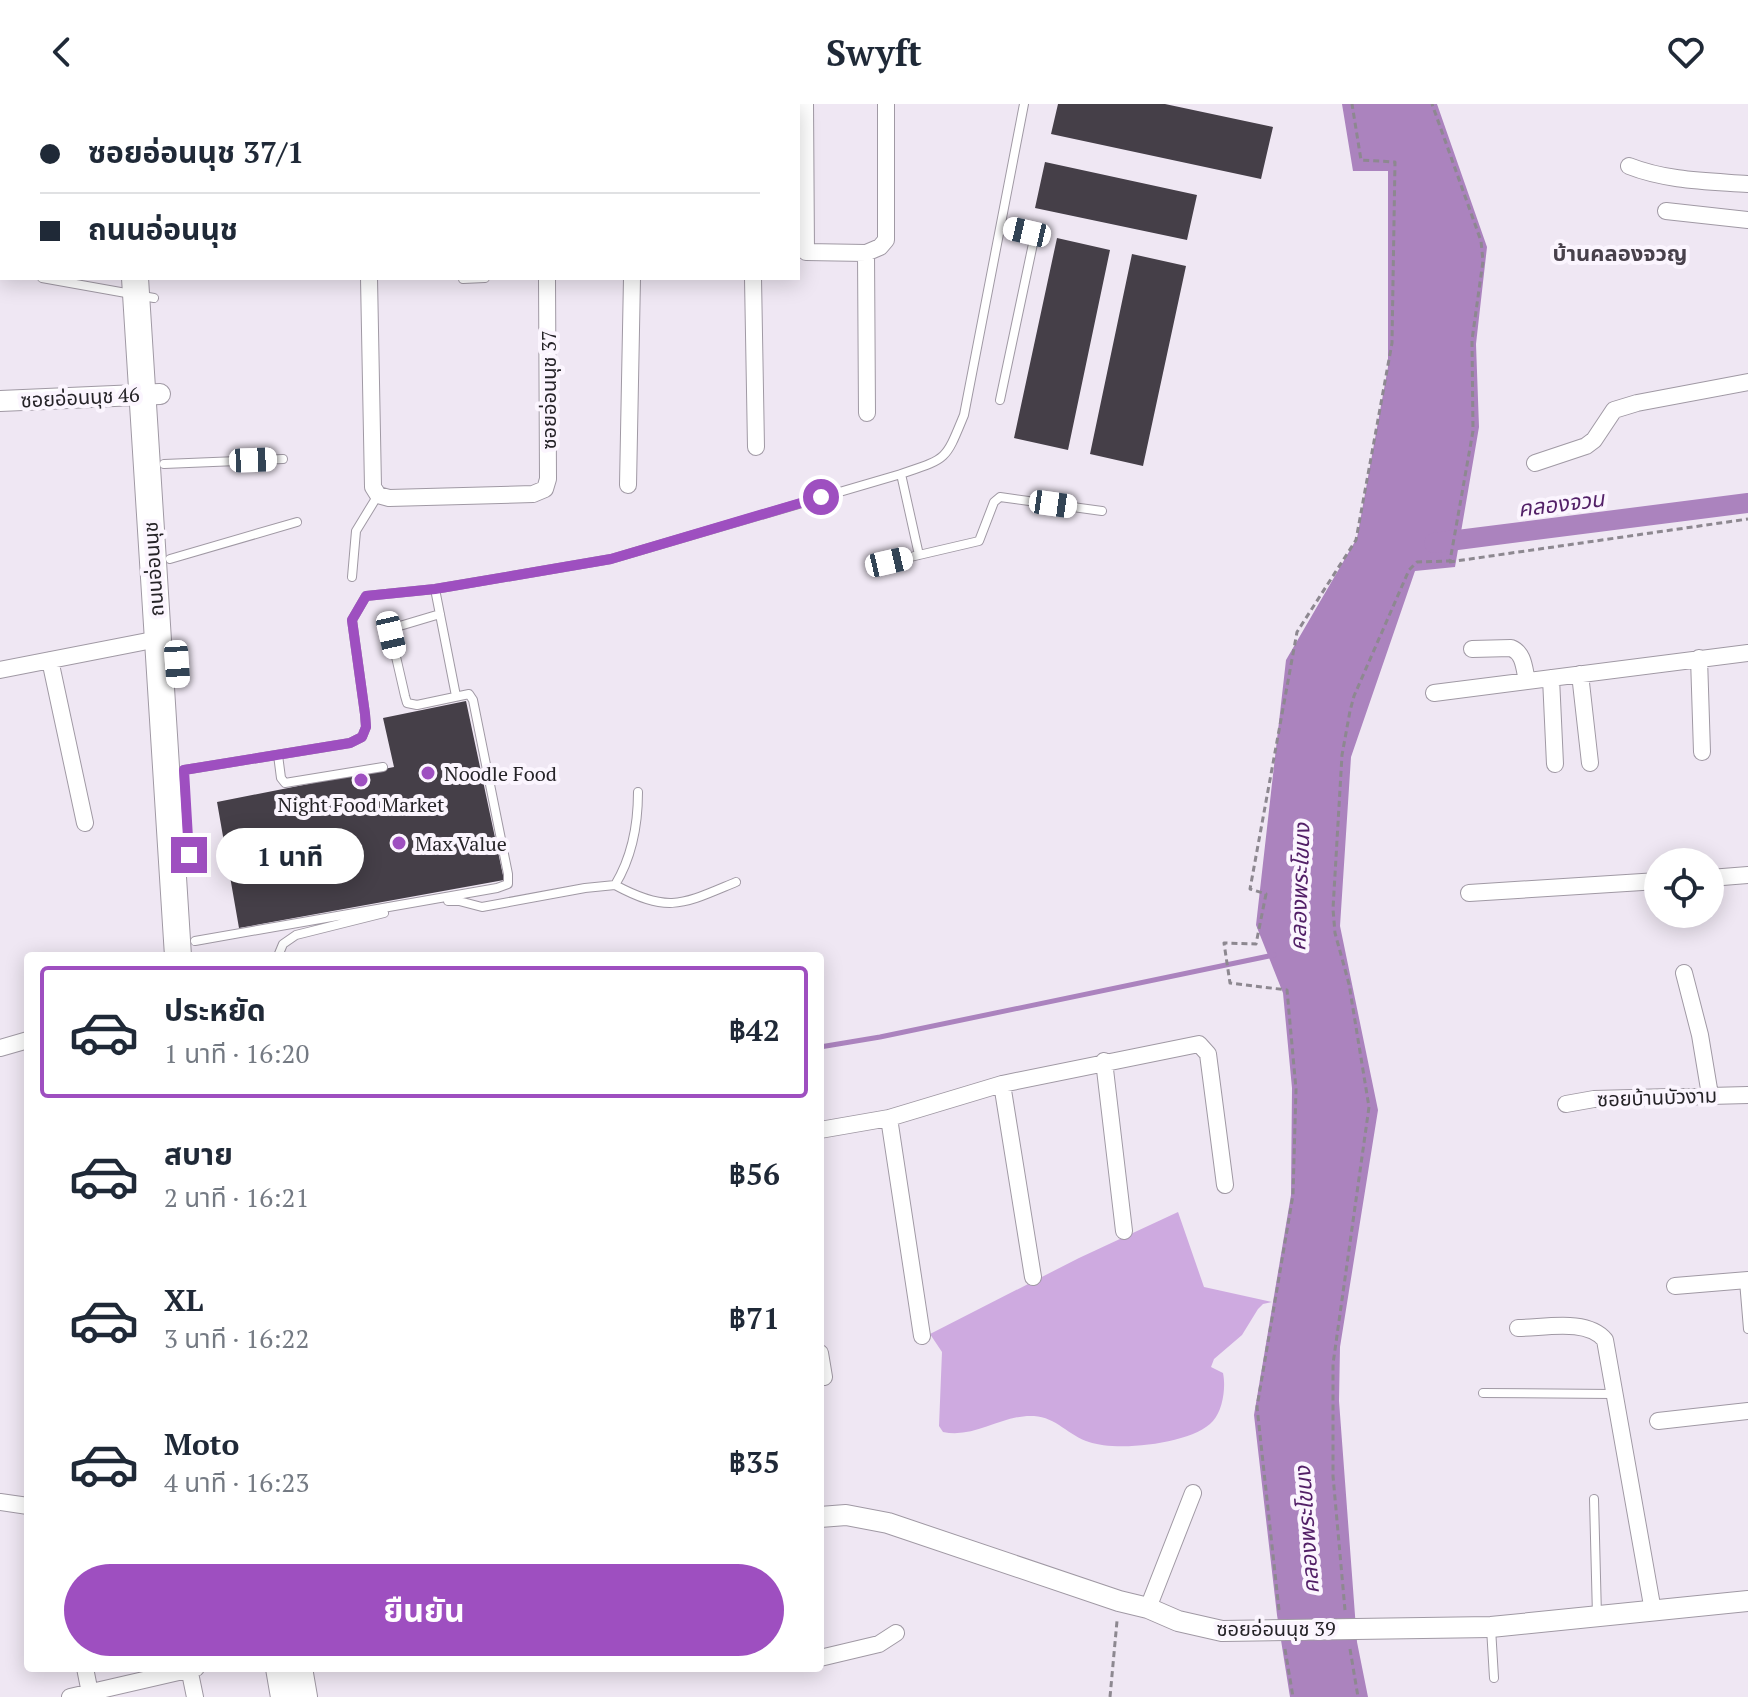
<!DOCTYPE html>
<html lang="th">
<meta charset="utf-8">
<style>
:root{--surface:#fff;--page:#f6f6f7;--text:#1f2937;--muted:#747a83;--line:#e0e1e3;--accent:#9e4fc0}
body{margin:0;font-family:"PT Serif","Noto Sans Thai",serif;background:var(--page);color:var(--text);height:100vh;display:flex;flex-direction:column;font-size:30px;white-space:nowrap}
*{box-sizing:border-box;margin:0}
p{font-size:26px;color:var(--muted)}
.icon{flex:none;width:44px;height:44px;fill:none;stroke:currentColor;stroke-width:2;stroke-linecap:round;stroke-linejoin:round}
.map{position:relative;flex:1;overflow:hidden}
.drawer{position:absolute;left:24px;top:848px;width:800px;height:720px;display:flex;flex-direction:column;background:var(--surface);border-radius:8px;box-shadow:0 4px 20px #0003}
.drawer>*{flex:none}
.top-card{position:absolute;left:0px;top:0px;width:800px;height:176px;box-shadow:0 4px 20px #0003;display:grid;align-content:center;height:176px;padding:0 40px;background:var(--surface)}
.buttons{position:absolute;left:1644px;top:744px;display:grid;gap:16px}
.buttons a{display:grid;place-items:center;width:80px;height:80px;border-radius:50%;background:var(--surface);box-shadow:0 4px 20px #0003;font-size:40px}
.end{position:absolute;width:36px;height:36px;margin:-18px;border:10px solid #9e4fc0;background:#fff;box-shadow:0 0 0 4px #fff}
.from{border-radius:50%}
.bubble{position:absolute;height:56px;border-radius:28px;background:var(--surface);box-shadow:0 4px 20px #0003;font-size:26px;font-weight:700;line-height:56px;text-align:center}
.car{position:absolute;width:24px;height:48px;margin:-24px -12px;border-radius:10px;box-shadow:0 0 6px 2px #0007;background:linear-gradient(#fff 24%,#345 0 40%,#fff 0 76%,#345 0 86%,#fff 0)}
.top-card b{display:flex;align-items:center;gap:28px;height:76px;font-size:30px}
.top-card b+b{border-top:2px solid var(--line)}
.top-card i{width:20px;height:20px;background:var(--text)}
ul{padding:14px 0 0;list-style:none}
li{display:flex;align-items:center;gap:24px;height:132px;margin:0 16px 12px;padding:0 24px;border:4px solid transparent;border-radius:8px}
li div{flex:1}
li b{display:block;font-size:30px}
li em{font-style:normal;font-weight:700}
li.current{border-color:var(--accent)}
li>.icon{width:72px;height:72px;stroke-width:1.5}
.button{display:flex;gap:16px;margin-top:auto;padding:16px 40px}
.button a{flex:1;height:92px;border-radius:48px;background:var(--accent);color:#fff;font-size:32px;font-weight:700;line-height:92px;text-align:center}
header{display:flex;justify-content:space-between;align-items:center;height:104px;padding:0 40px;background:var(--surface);font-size:36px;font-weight:700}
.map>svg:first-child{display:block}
.green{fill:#ceaae0}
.water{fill:#ab83be}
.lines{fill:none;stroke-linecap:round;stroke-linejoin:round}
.stream{stroke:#ab83be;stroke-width:5}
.canal{stroke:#ab83be;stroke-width:20}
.building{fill:#453f48}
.service-casing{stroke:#a099a4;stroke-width:10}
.minor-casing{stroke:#a099a4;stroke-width:18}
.tertiary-casing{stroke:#a099a4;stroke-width:22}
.primary-casing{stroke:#a099a4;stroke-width:28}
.path{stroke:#8d8890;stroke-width:3;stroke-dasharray:6 4;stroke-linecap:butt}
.service{stroke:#fff;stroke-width:8}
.minor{stroke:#fff;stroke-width:16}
.tertiary{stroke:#fff;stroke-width:20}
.primary{stroke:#fff;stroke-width:26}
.route{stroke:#9e4fc0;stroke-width:10}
.poi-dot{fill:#9e4fc0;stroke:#fbf5fe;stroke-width:3}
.labels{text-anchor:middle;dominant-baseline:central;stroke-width:8;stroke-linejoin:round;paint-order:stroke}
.street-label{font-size:20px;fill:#252327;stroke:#fbf5fe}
.poi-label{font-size:20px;fill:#252327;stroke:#fbf5fe;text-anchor:start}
.neighbourhood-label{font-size:22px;font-weight:bold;fill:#48414b;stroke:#fbf5fe}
.water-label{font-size:22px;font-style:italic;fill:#521f67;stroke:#fbf5fe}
</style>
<header><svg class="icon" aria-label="back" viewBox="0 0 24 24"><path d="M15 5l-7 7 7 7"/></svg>Swyft<svg class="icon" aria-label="heart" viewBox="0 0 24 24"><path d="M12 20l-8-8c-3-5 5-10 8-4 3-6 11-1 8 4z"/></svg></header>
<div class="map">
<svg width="1748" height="1593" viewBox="0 0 1748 1593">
<rect width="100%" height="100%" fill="#efe7f3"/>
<!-- green -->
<path class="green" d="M1178,1108l26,75 68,15 -9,2 -5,5 -16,26 -28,24 -3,8 12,6c3,14 0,37 -10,48 -20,23 -96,31 -124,21 -20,-6 -33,-25 -55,-26 -31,-2 -59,23 -91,16l-4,-6 3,-74 -12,-18 149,-76z"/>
<!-- water -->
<path class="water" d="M1342,0h95l50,143 -11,97 3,83 -24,140 -40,4 -64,186 -11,169 38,184 -38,237 -1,54 18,241 11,55h-78l-13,-82 -23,-200 37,-220 1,-107 -9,-95 -27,-68 30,-265 71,-122 31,-171v-196h-35z"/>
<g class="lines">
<!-- stream -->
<path class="stream" d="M820,943l60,-10 394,-82"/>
<!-- canal -->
<path class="canal" d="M1434,439l314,-40"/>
</g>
<!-- building -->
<path class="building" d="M1058,0h107l108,23 -12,52 -210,-45z
M1045,58l152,33 -10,45 -152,-32z
M1057,134l53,12 -42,200 -54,-12z
M1132,150l54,12 -43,200 -53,-12z
M466,597l38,179 -265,48 -22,-126 177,-35 -11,-49z"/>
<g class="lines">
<!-- service casing -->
<g class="service-casing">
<path id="service" d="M42,174l112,20
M463,175l22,-1
M1000,296l34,-161 -4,-6 -28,-6
M164,360l119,-5
M901,370l18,81 60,-14 15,-39 6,-5 102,14
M170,455l127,-37
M889,458l30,-7
M352,473l4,-46 22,-36
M435,485l21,107
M278,651l3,23 4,5 98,-16
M184,666l166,-27 12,-6 4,-10 -1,-13 -13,-94 14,-24 69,-7 176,-30 290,-85c47,-16 44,-13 63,-59l60,-311
M615,781c54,29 68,19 121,-3
M448,797h11l23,6 103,-19 30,-3c17,-28 23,-60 23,-93
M195,837l302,-53 11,-4v-10l-35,-174 -4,-6 -52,11 -10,-2 -2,-7 -14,-61 2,-7 47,-14
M278,852l5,-12 13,-9 88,-22
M1744,1177l4,48
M1483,1289l130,1
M1594,1395l3,117
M1491,1524l3,50"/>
</g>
<!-- minor casing -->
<g class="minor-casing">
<path id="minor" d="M366,0v2
M454,0v2
M631,0v2
M805,0l1,148 60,1 1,160
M540,2v-2
M1629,62c38,15 79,15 119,18
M1666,107l82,9
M866,149l14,-6 6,-7v-136
M369,174l4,209 5,8 11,3 144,-4 12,-5 3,-10 -1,-201
M753,174l3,169
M1535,359l51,-17 8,-6 20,-30 23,-7 111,-21
M628,381l4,-207
M1472,545l39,-1c13,5 13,20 16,33
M1699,554l3,94
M50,556l35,163
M0,566l158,-31
M1580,570l10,89
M1551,574l4,86
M1434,589l314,-40
M1710,774l38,-3
M1469,789l189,-12
M1684,869l16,62 10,60
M0,944l28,-8
M1104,957l20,170
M1002,980l31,193
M1566,1000l28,-5 154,-4
M889,1014l33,218
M820,1026l69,-12 113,-34 197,-40 9,10 17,131
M1675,1182l73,-6
M1518,1224c26,0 69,-10 87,12l48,271
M820,1249l4,24
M1658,1317l90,-10
M0,1398l28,4
M1148,1504l45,-115
M820,1554l59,-14 17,-11
M85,1564l5,25
M189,1564l6,29
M70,1593l126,-29"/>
</g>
<!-- tertiary casing -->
<g class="tertiary-casing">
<path id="tertiary" d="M0,297l160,-7
M820,1413l26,-2 42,8 231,78 29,7 30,13 44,10 269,-4 257,-26"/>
</g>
<!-- primary casing -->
<g class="primary-casing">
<path id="primary" d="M141,0v2
M135,174l43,678
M279,1564l5,29
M299,1564l5,29"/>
</g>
<!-- path -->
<path class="path" d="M1449,458l299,-43
M1279,1506l-22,-203 36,-212 3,-106 -9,-99 -57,-7 -6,-40 32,1 10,-50 -16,-5 47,-257 59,-92 36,-197 3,-181 -34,-2 -9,-56
M1345,1506l-12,-134v-112l36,-257 -20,-123 -14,-51 -2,-24 9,-154 8,-44 4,-15 55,-126 8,-8 33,-1 23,-130 -1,-91 11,-79 -2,-20 -49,-137
M1285,1545l8,48
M1350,1545l8,48
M1110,1593l7,-76"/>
<!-- service -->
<use href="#service" class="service"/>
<!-- minor -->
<use href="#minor" class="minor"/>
<!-- tertiary -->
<use href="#tertiary" class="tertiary"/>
<!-- primary -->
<use href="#primary" class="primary"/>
</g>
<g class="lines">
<!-- route -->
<path class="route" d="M189,751l-5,-85 166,-27 12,-6 4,-10 -1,-13 -13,-94 14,-24 69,-7 176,-30 210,-62"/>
</g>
<!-- markers -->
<g class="poi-dot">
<circle cx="428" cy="669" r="8"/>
<circle cx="361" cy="676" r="8"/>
<circle cx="399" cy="739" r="8"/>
</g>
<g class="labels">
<!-- street labels -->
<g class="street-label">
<text transform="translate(548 286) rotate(-90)">ซอยอ่อนนุช 37</text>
<text transform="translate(80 293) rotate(-3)">ซอยอ่อนนุช 46</text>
<text transform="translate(153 465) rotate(-94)">ถนนอ่อนนุช</text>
<text transform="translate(1657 993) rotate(-2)">ซอยบ้านบัวงาม</text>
<text x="1276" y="1524">ซอยอ่อนนุช 39</text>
</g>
<!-- poi labels -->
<g class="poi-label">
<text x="444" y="669">Noodle Food</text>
<text x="361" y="700" text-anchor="middle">Night Food Market</text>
<text x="415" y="739">Max Value</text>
</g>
<!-- neighbourhood labels -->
<g class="neighbourhood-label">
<text x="1620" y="148">บ้านคลองจวญ</text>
</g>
<!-- water labels -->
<g class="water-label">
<text transform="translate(1561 399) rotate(-7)">คลองจวน</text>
<text transform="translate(1299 783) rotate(-88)">คลองพระโขนง</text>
<text transform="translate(1306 1426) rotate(-94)">คลองพระโขนง</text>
</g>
</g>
</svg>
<div class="buttons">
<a><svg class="icon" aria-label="locate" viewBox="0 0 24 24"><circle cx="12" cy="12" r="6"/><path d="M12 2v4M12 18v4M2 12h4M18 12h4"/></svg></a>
</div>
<i class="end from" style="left:821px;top:393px"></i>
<i class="end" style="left:189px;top:751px"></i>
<div class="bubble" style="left:216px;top:724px;width:148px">1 นาที</div>
<i class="car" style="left:1027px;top:128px;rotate:283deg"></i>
<i class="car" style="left:253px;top:356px;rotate:88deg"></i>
<i class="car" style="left:1053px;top:400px;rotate:98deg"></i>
<i class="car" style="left:889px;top:458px;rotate:77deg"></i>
<i class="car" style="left:391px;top:531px;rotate:167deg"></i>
<i class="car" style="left:177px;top:560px;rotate:176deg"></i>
<div class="top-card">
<b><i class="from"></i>ซอยอ่อนนุช 37/1</b>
<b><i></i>ถนนอ่อนนุช</b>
</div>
<section class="drawer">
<ul>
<li class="current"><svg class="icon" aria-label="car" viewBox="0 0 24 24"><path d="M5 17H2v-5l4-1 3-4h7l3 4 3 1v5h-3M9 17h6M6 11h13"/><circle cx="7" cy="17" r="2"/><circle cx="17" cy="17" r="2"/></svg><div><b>ประหยัด</b><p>1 นาที · 16:20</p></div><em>฿42</em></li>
<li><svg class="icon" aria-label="car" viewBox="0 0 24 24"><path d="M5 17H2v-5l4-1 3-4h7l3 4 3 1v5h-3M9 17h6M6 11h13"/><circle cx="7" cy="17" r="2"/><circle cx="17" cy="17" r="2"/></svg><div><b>สบาย</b><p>2 นาที · 16:21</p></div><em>฿56</em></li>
<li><svg class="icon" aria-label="car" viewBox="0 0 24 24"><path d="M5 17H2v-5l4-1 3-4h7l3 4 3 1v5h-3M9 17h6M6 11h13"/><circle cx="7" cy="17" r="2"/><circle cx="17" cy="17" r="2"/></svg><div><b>XL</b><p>3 นาที · 16:22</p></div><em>฿71</em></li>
<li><svg class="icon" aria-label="car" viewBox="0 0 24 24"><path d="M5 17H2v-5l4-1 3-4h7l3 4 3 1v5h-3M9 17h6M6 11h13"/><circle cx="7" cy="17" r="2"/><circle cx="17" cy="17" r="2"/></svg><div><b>Moto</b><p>4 นาที · 16:23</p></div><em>฿35</em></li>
</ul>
<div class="button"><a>ยืนยัน</a></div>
</section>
</div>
